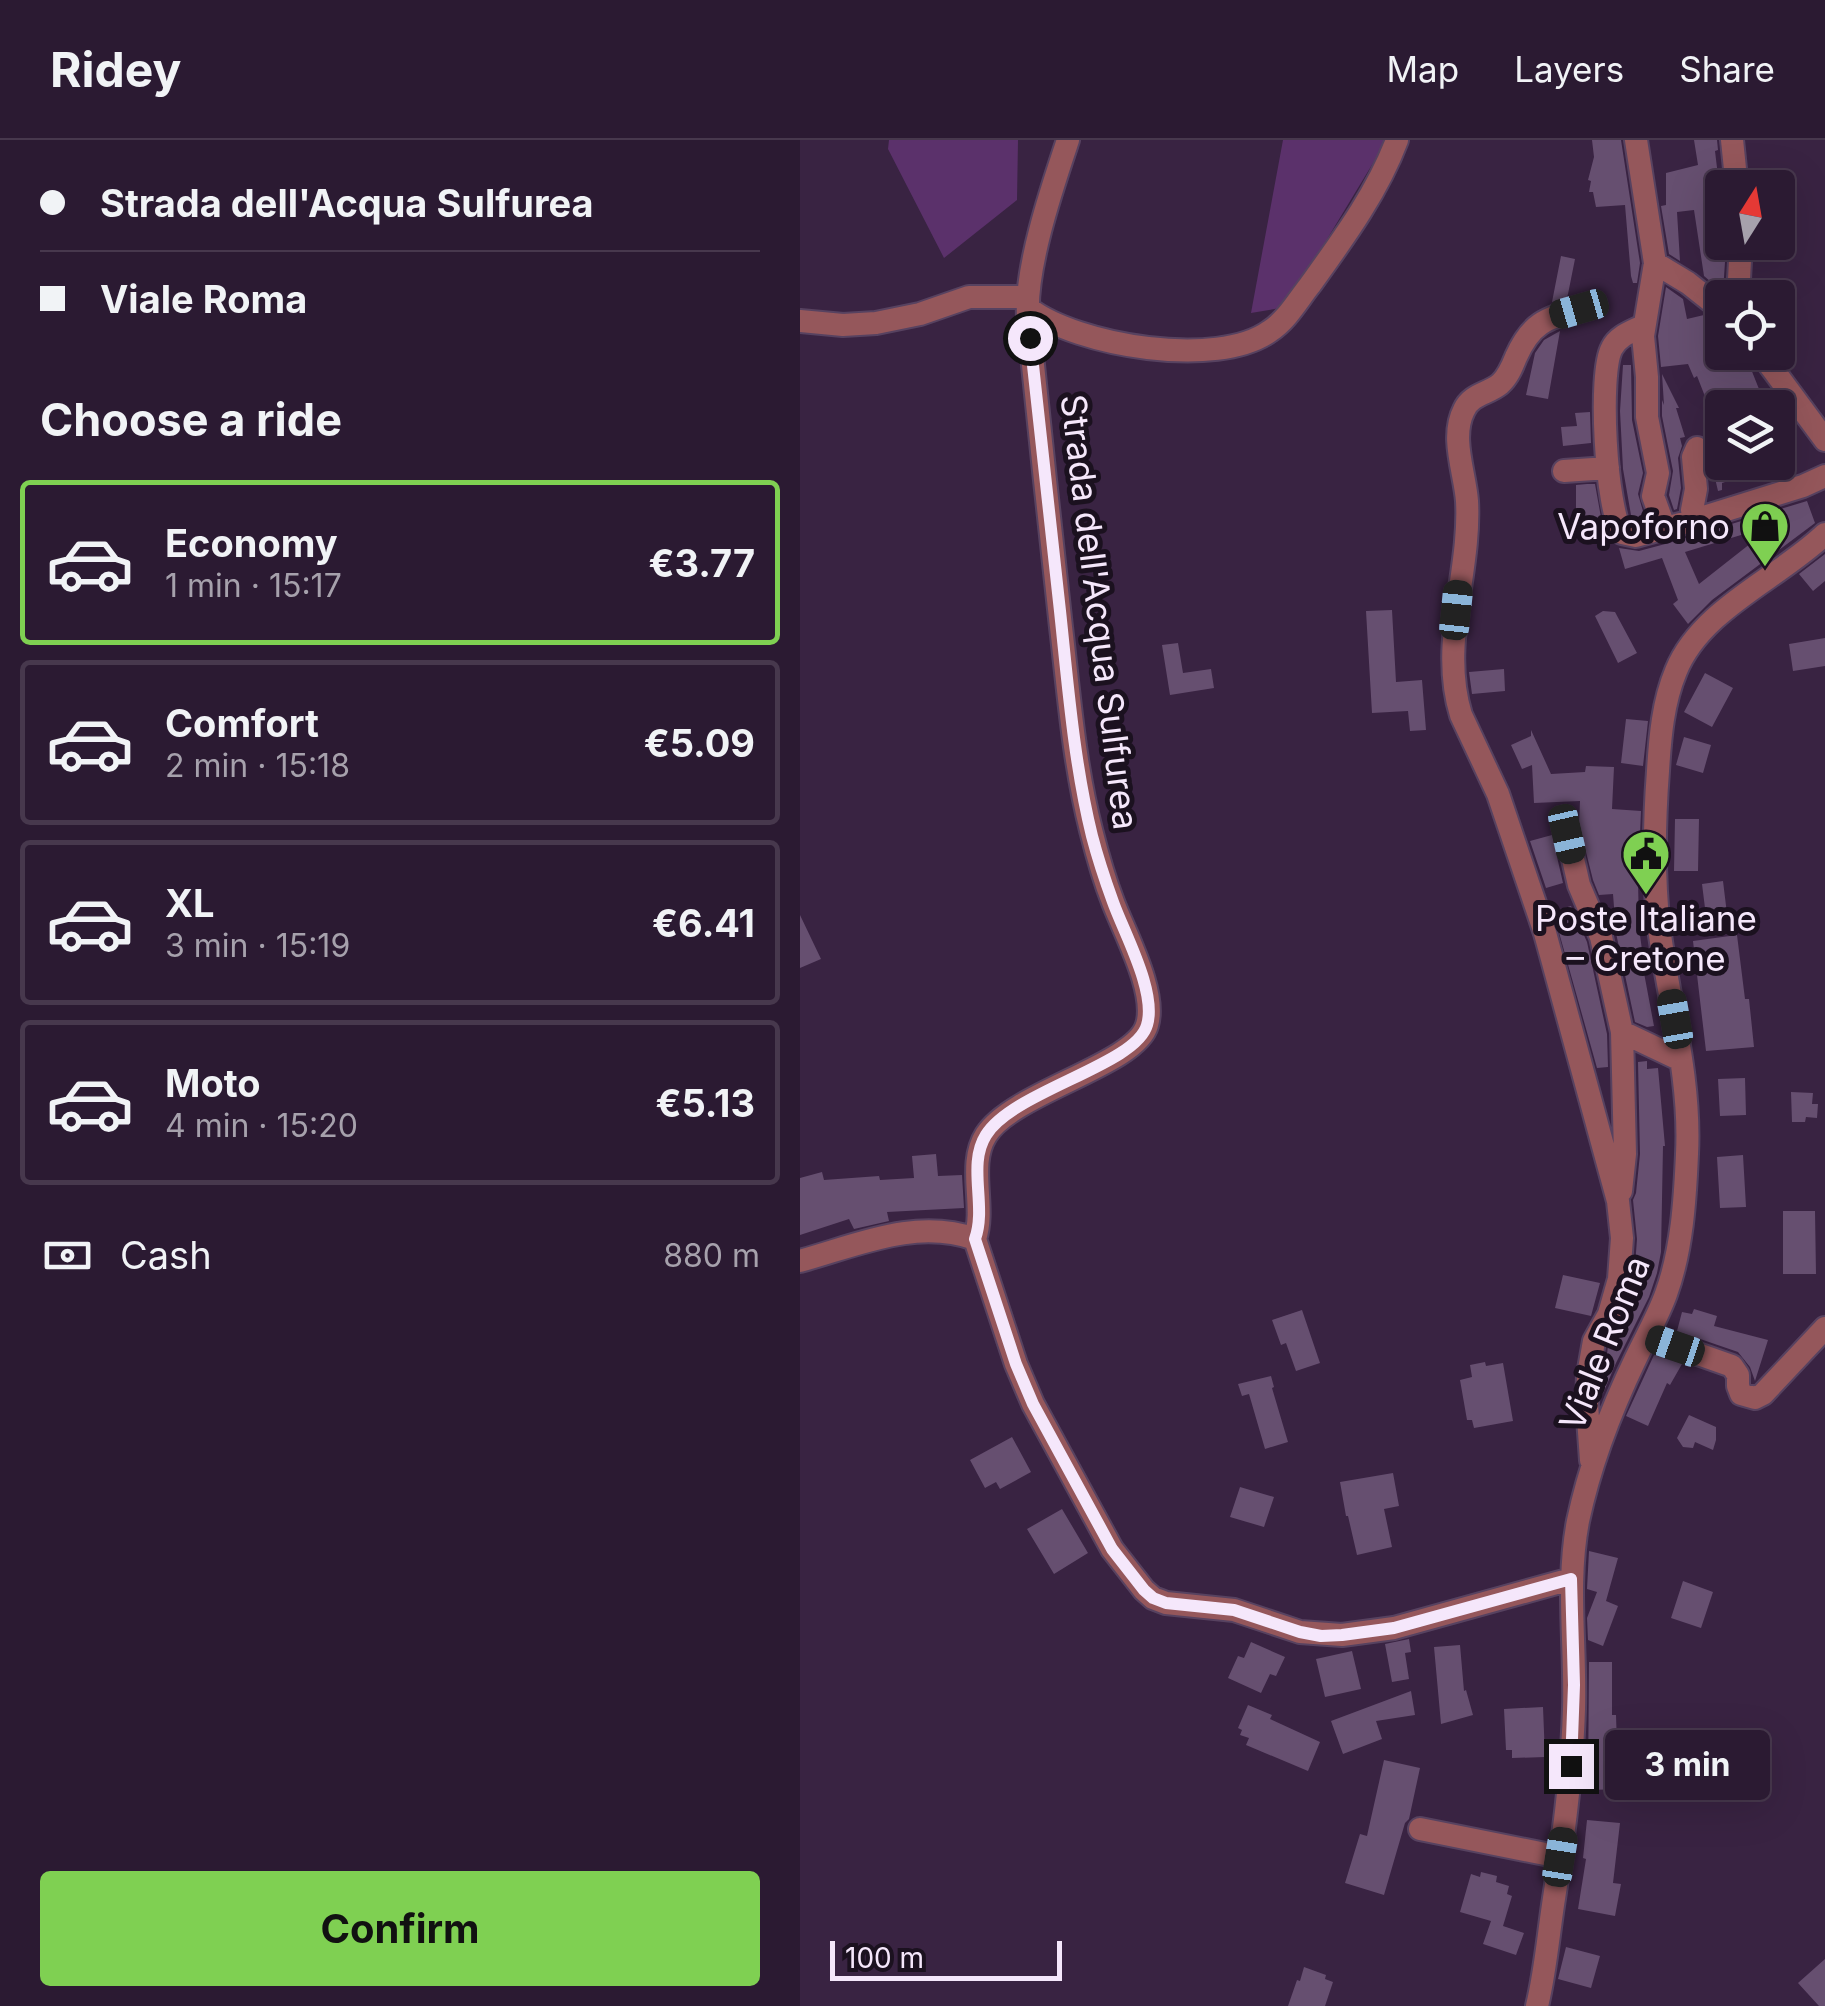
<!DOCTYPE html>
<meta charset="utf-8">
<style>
:root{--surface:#2b1a32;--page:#33233a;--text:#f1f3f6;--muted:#a6a1ac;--line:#47384d;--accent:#7fd052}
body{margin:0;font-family:Inter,sans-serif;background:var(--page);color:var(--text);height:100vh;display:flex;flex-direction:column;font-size:38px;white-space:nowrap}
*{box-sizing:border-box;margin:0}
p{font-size:32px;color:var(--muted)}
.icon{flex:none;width:55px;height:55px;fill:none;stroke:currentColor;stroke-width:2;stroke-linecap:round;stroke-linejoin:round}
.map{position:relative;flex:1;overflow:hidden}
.side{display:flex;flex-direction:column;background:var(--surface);width:800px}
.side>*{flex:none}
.banner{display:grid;align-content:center;height:220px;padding:0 40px;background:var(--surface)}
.needle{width:65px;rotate:11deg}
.fabs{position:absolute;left:905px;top:30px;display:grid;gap:20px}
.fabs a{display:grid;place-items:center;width:90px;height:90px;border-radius:10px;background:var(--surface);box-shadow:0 10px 40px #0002,0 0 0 2px var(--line);font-size:50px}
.scale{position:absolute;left:30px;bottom:25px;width:232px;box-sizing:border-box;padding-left:10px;border:5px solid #f5e7fb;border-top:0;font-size:28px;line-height:35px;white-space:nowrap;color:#f5e7fb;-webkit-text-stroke:8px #1b111f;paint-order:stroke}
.end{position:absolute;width:45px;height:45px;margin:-22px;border:12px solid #f5e7fb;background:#111;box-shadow:0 0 0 5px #111}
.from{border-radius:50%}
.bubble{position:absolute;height:70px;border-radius:10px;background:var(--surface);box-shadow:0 10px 40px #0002,0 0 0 2px var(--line);font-size:32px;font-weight:700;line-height:70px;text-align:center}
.car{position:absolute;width:30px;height:60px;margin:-30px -15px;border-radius:12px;box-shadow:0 0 8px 2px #0007;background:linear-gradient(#222 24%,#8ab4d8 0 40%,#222 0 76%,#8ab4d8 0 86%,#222 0)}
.banner b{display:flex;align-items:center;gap:35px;height:95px;font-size:38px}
.banner b+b{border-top:2px solid var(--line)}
.banner i{width:25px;height:25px;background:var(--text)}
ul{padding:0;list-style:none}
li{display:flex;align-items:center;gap:30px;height:165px;margin:0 20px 15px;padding:0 20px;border:5px solid var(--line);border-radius:10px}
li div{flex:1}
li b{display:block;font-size:38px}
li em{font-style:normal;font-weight:700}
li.selected{border-color:var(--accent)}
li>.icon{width:90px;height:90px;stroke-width:1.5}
h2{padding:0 40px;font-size:45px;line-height:120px}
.pay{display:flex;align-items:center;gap:25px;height:110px;padding:0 40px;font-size:38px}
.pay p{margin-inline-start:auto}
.cta{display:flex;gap:20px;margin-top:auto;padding:20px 40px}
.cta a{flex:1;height:115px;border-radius:10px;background:var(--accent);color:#111;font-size:40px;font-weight:700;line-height:115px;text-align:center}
header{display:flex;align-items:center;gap:60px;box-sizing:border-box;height:140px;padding:0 50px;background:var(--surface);border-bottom:2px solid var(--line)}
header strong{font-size:48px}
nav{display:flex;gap:55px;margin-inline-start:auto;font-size:35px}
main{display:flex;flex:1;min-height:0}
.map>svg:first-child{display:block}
.green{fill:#5b316b}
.building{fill:#664f70;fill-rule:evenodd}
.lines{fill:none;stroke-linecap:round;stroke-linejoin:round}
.minor-casing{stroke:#574260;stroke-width:26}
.minor{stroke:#95575b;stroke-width:22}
.route{stroke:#f5e7fb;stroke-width:12}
.labels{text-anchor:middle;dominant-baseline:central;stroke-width:10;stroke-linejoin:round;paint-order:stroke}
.poi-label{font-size:35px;fill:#f5e7fb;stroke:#1b111f;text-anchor:end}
.street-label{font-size:35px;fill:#f5e7fb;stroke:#1b111f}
</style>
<header>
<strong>Ridey</strong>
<nav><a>Map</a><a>Layers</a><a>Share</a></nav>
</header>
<main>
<section class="side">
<div class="banner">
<b><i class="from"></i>Strada dell'Acqua Sulfurea</b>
<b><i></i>Viale Roma</b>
</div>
<h2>Choose a ride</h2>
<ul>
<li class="selected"><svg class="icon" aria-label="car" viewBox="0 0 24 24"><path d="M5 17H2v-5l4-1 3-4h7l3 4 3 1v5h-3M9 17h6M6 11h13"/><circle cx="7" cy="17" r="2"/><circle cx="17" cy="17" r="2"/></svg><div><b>Economy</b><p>1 min · 15:17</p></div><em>€3.77</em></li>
<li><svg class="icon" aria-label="car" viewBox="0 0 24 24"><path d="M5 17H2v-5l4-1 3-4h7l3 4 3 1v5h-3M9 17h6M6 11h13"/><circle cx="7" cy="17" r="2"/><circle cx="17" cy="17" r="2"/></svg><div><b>Comfort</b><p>2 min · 15:18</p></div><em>€5.09</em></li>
<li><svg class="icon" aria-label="car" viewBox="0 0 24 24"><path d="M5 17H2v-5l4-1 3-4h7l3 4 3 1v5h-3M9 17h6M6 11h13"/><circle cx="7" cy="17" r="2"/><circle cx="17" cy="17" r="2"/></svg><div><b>XL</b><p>3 min · 15:19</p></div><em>€6.41</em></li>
<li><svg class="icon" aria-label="car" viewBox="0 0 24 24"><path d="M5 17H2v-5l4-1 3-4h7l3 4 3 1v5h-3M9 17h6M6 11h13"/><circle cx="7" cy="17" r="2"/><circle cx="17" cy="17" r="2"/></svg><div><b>Moto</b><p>4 min · 15:20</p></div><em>€5.13</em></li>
</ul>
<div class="pay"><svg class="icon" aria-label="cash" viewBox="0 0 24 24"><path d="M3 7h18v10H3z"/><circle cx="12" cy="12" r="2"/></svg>Cash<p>880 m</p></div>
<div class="cta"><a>Confirm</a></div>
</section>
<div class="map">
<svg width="1025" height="1866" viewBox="0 0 1025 1866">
<rect width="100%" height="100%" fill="#392342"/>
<!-- green -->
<path class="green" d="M89,0h129l-1,60 -73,58 -56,-109z
M483,0h104l-101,167 -35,6z"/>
<!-- building -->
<path class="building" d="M792,0h29l19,123 -3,20h-4l-2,-7 -6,-71 -29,2 -3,-15h-4l2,-11 -3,-1 6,-23z
M894,0h23l1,10 -3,1 6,50 1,41h3l1,5 -3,45 -19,-16 -10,-66 -17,2 3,49 -11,-7 -8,-48 5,-1v-32l32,-8z
M761,116l14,3 -7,35 -1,3 -15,5z
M866,147l17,12 4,20 17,-4 10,7 8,3v27h19l6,19 4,-2 10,25 -55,5 -9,-23 -3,2 -6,-14 -27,3 -3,-31z
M760,191l-12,68 -22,-4 9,-42 9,-13z
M823,225h8l1,55 11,53 -5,21 7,24 -9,3 -5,-6 -8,-46 -3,-58z
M862,234l17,34h-3l9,29 -5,1 2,8 -4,12 3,30 -4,21 -3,1 -5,-15 4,-24 -11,-55v-16l2,5z
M790,272l1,31 -28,3 -2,-19 16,-1 -2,-13z
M922,304v18h54l1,3 -55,18v7l-4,1 -8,-34 2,-9z
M787,344h8l7,39 4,11h-30v-49z
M1007,361l8,22 -103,77 -24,24 -15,-20 5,-4 -16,-42 -37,11 -6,-21 20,3 30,-8zM974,385l-75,59 -14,-32z
M1025,414v27l-12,10 -14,-17z
M592,470l4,72 26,-2 4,50 -16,1 -2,-20 -36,2 -6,-102z
M803,471l12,1 22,41 -19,10 -23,-47z
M1025,498v28l-32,5 -4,-27z
M378,503l5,30 28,-4 3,19 -44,7 -8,-50z
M704,529l1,22 -33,3 -3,-22z
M905,533l28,15 -21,39 -28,-15z
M826,579l22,2 -5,45 -22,-3z
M731,590l20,44 34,-2 1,-6 28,1 -2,42 29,2 -3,69 1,48 4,29h-2l13,69 -7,1 -12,-5 -19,-89 -3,-39 -14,1 -6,-15 -14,-56 1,-23 -46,2 -2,-38 -10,4 -11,-24 20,-9z
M884,597l27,8 -8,28 -27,-8z
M875,679h24l-1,52h-24z
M752,695l11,48 -17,5 -16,-47z
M923,741l4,33 -21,2 -4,-32z
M771,766l16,36 20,92 1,33 -11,1 -44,-157z
M0,775l21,44 -21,9z
M937,795l8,64h4l5,48 -48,4 -13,-110z
M847,921v8l11,-1 7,78h-2l-2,106 -4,21 -8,24 -33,66 -14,33 6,-50 15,-27 11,-39 3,-41 -4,-39 3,-7 4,-39 -2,-92z
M945,938l1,37 -26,1 -2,-37z
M991,952l22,1 -1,11h6l-1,14 -11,-1 -1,5h-13z
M136,1014l2,22 24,-1 2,33 -77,4 2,9 -35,8 -5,-10 -49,16v-57l22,-6 2,8 55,-4 1,4 34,-2 -2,-22z
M943,1015l3,52 -26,1 -3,-51z
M983,1071h32l1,63h-33z
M763,1135l37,8 -9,33 -36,-8z
M894,1169l23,7 -3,10 54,14 -13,41 -5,-14 -12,-15 -61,-21 5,-19 10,2z
M502,1170l18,53 -24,8 -10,-28 -5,2 -9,-25z
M854,1215l28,9 -12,21 -3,-2 -19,43 -22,-10z
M685,1222l1,4 17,-3 10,58 -39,7 -2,-8h-5l-7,-40 12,-3 -2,-12z
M471,1236l3,11 -2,1 16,54 -23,7 -16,-55 -7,2 -4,-12z
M889,1275l27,12v13l-3,10 -18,-8 -2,6 -10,-1 -6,-9z
M212,1297l19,35 -31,17 -4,-7 -11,6 -15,-28z
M593,1333l6,33 -15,3 8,38 -35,8 -9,-39h-2l-6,-34z
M440,1347l34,10 -10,30 -34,-10z
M262,1369l26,44 -34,21 -27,-45z
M789,1411l29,7 -12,43 12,5 -15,40 -15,-6 -1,-22 10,-26 -10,-3z
M883,1441l30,11 -12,36 -30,-10z
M609,1499l2,13 -6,1 4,26 -17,3 -7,-38z
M451,1502l34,15 -9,19 -6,-2 -9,19 -33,-15 10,-22 6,2z
M660,1505l4,46 2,-1 7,25 -32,9 -7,-77z
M552,1511l9,38 -36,8 -9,-38z
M789,1522h23v53h4l1,31h6l1,43 -36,1z
M611,1551l4,24 -39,6 6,18 -39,15 -12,-33z
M448,1565l24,10 -2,4 50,23 -12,29 -62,-26 3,-7 -9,-3 2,-5 -4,-2z
M743,1567l2,50 -33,1v-8h-6l-2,-41z
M584,1620l36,8 -11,51 -4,4 -21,72 -39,-12 15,-49 7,2z
M787,1680l33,3 -7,60 8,1 -6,32 -37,-7 8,-50 -3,-1z
M681,1732l16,4 -1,6 13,4 -2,8 5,2 -9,30 21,7 -8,22 -33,-11 8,-23 -31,-9 11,-38 9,3z
M766,1807l34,9 -9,32 -33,-9z
M1025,1819v47h-6l-21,-23z
M504,1827l22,8 -1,4 8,3 -8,24h-37l9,-26 3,1z"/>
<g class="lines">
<!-- minor casing -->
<g class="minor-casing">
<path id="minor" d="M836,0l19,123 -12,73 4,41v40l11,56 -5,23 12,33
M932,0l5,48
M855,123l33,20 34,27
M938,158l3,-56
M228,168c49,38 190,61 242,23 17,-11 28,-31 40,-46 33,-46 67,-92 87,-145
M779,169c-34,10 -48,14 -63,48 -4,10 -8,20 -16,27 -12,10 -29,10 -36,26 -14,27 1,63 3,91 4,71 -28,143 -6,214l37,79 47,139 73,268 4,37 -3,41 -10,35 -15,27 -6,34 -1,29 4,56
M0,181l43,4 33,-2 44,-9 49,-17h59
M843,186c-12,6 -25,10 -31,22 -14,25 -6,162 10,185l14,3 55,-15 112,-35 22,-10
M960,212l65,88
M764,331l44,-3
M892,370l4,-21 -3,-32 4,-9
M767,693l12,52 22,52 21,95 3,122 -4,37
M822,892l59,28
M175,1099c11,-33 -8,-74 11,-104 27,-43 150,-70 161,-110 10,-33 -22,-91 -34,-123 -9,-23 -16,-48 -22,-72 -17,-67 -22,-135 -30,-203 -11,-103 -23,-207 -33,-310 -3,-50 24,-129 40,-177
M0,1121c58,-16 116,-43 175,-22l41,125 17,40 79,145 32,41 9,8 13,5 68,7 66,22 42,3 52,-7 177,-49
M847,1196l85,30 6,9v11l3,8 14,4 8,-4 62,-66
M620,1689l140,28
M737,1866c8,-33 11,-67 16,-101 10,-65 19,-130 21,-196 2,-63 -8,-125 4,-188 12,-57 33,-111 58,-163 10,-21 22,-42 30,-64 16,-44 19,-94 21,-140 4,-76 -18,-151 -28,-226 -6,-53 -5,-104 -1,-157 2,-34 5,-69 18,-100 25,-62 102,-92 149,-137"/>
</g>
<!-- minor -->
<use href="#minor" class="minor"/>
</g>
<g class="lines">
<!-- route -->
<path class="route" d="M230,198c10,91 20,182 30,273 8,75 14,152 32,225 6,23 13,44 21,66 11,31 44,90 34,123 -11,40 -134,66 -161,110 -19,30 1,71 -11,104l41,125 17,40 79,145 32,41 9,8 13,5 68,7 66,22 21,4 21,-1 52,-7 177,-49 3,106 -3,81"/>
</g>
<!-- icons -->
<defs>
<g id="shop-pin" transform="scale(2.5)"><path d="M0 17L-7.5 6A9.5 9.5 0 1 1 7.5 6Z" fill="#7fd052" stroke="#1b111f"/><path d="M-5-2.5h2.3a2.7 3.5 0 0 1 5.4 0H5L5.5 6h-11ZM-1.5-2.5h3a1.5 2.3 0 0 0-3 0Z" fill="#111"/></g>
<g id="civic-pin" transform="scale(2.5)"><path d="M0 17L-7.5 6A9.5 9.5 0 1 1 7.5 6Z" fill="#7fd052" stroke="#1b111f"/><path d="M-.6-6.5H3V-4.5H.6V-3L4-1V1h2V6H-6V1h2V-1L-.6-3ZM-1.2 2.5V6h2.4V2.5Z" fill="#111"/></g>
</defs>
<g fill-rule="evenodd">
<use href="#shop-pin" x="965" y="386"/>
<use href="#civic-pin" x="846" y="714"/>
</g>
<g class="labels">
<!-- poi labels -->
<g class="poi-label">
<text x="930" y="386">Vapoforno</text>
<text x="846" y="778" text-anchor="middle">Poste Italiane<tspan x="846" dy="40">– Cretone</tspan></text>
</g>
<!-- street labels -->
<g class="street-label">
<text transform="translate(300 472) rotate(83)">Strada dell'Acqua Sulfurea</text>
<text transform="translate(804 1203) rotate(-68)">Viale Roma</text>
</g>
</g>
</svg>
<div class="fabs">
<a><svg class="needle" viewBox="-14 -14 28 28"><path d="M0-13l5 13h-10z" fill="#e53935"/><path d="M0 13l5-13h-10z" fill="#a6a1ac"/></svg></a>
<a><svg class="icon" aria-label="locate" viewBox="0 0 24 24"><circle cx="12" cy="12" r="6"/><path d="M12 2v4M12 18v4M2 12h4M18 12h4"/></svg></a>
<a><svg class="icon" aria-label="layers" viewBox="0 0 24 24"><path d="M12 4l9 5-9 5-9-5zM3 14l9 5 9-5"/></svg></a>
</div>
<div class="scale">100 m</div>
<i class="end from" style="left:230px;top:198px"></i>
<i class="end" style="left:771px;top:1626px"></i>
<div class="bubble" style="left:805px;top:1590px;width:165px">3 min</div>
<i class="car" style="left:779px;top:169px;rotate:254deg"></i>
<i class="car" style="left:656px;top:470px;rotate:6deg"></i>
<i class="car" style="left:767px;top:694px;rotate:167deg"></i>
<i class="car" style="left:875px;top:879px;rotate:350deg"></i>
<i class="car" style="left:875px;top:1206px;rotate:289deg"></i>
<i class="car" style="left:760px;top:1717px;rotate:9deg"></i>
</div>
</main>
